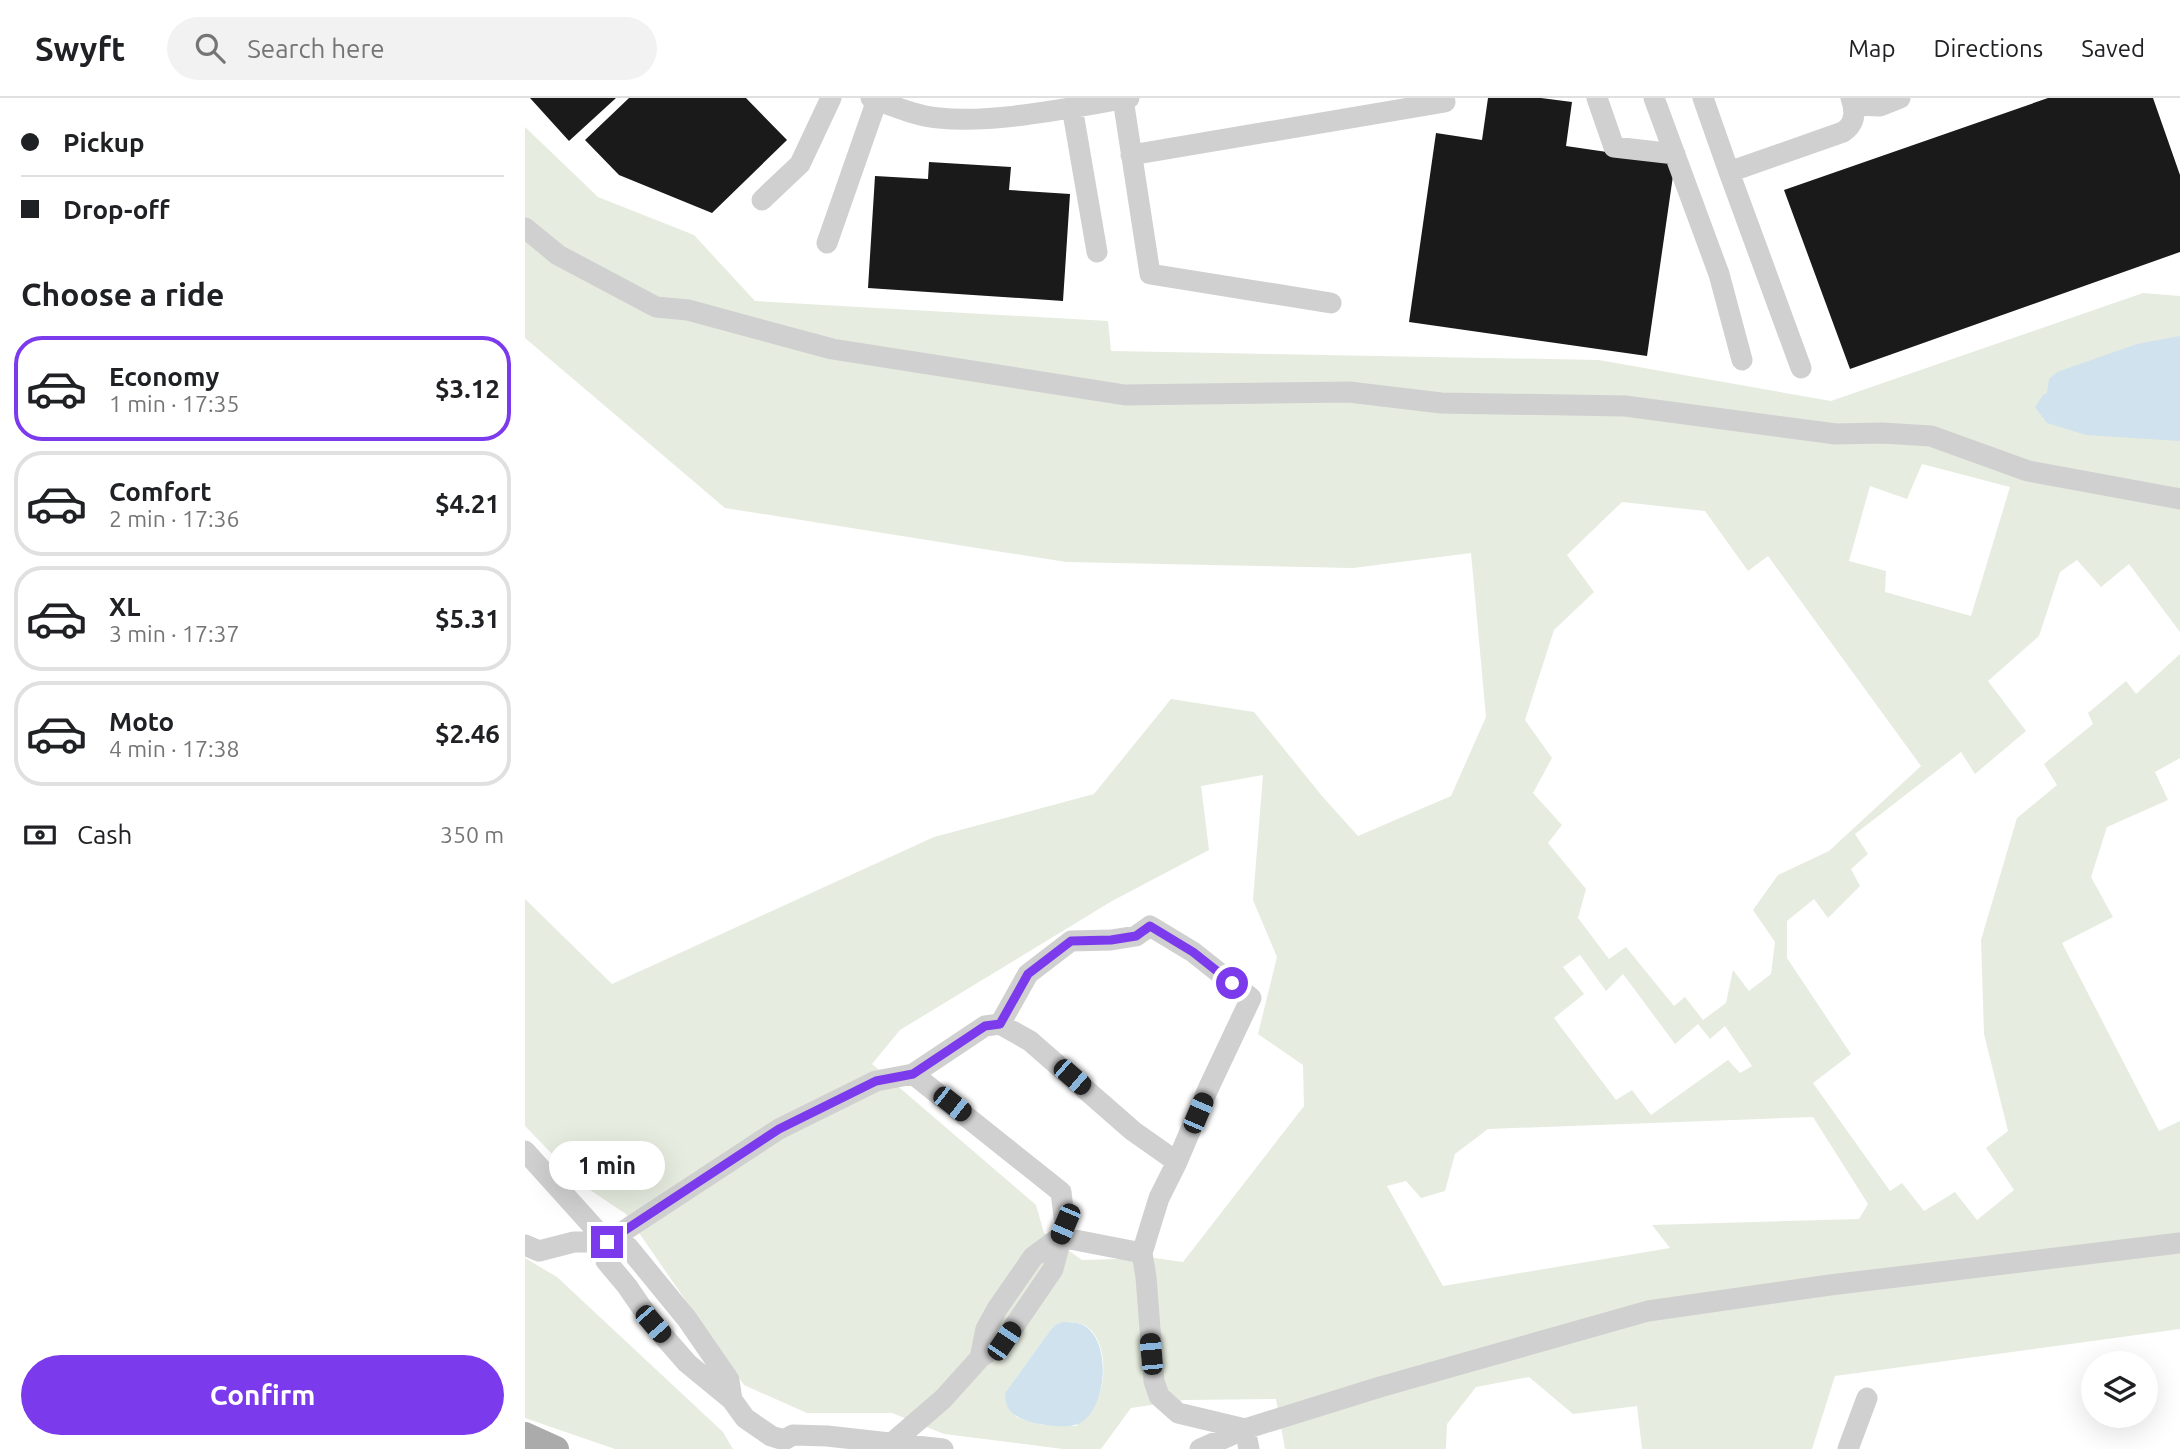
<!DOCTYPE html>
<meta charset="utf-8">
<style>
:root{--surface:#fff;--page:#f2f2f2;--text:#202124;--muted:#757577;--line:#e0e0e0;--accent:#7c3aed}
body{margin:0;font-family:Ubuntu,sans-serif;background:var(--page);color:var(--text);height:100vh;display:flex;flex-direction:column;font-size:26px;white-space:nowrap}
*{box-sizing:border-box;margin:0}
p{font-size:23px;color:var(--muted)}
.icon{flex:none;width:38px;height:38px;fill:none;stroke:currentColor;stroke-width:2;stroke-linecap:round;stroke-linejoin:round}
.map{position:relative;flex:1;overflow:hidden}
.side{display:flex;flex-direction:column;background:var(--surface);width:525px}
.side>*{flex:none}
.banner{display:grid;align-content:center;height:154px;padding:0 21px;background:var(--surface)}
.tools{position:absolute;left:1556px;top:1253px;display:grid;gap:14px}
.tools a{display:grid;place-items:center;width:77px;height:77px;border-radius:50%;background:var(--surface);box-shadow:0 7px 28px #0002;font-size:35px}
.end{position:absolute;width:32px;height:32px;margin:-16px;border:9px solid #7c3aed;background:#fff;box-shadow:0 0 0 4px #fff}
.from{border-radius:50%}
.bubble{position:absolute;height:49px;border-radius:24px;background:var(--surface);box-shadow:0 7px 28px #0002;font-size:23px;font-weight:600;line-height:49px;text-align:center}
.car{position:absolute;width:21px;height:42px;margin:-21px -10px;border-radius:9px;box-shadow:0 0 5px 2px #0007;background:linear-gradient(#222 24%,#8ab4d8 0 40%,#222 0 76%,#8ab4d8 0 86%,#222 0)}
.banner b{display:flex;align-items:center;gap:24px;height:66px;font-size:26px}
.banner b+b{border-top:2px solid var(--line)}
.banner i{width:18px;height:18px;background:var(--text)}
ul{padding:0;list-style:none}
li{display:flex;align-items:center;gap:21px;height:105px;margin:0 14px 10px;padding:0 7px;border:4px solid var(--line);border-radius:28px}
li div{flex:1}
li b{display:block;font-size:26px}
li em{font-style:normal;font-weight:600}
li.on{border-color:var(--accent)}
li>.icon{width:63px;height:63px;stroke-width:1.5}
h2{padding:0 21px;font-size:32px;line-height:84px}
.pay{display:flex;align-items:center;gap:18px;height:77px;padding:0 21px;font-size:26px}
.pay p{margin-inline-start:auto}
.cta{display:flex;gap:14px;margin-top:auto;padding:14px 21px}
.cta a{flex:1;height:80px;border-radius:42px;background:var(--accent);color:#fff;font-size:28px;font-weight:600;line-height:80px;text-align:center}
header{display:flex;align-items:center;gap:42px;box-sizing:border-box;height:98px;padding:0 35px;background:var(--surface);border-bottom:2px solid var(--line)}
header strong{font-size:33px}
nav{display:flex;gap:38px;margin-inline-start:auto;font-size:24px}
.search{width:490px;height:63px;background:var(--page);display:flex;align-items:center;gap:18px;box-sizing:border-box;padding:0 24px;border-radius:38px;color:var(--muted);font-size:26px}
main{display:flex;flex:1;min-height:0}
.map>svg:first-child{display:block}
.green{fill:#e6ecdf;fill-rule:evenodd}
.water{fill:#cfe2ee}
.building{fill:#1a1a1a}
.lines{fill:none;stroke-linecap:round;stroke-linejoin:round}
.minor{stroke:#d0d0d0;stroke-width:21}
.major{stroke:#ababab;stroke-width:26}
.route{stroke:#7c3aed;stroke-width:9}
</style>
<header>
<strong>Swyft</strong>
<div class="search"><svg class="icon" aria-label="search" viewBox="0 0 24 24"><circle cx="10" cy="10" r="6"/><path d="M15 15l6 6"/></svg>Search here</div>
<nav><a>Map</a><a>Directions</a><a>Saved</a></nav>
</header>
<main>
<section class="side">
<div class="banner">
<b><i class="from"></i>Pickup</b>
<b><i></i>Drop-off</b>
</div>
<h2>Choose a ride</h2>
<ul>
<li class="on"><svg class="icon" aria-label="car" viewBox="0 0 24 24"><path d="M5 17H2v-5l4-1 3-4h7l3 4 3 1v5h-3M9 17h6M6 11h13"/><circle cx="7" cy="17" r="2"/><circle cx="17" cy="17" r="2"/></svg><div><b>Economy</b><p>1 min · 17:35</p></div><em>$3.12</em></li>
<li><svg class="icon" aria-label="car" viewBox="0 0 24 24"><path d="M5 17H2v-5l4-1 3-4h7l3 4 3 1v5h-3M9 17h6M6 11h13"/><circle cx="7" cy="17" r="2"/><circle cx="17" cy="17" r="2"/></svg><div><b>Comfort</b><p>2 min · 17:36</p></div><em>$4.21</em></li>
<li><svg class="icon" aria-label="car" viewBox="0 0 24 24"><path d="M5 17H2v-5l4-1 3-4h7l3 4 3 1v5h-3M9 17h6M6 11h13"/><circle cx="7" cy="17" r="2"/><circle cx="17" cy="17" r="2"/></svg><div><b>XL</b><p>3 min · 17:37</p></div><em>$5.31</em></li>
<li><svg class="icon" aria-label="car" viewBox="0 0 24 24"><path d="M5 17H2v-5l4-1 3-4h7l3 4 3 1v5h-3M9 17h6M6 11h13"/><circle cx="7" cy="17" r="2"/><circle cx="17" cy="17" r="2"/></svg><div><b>Moto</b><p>4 min · 17:38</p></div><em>$2.46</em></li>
</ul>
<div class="pay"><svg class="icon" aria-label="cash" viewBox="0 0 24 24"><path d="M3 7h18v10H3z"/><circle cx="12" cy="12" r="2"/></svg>Cash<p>350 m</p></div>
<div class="cta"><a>Confirm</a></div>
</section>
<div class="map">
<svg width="1655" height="1351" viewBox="0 0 1655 1351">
<rect width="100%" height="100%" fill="#fff"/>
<!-- green -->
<path class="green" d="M0,29l73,70 96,38 61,66 353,20 3,30 488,9 232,41 312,-108 37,3v336l-51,-68 -28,23 -24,-27 -17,12 -21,64 -51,45 38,50 -51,43 -14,-22 -106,82 13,20 -17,15 9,17 -32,32 -14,-19 -27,22v37l64,96 -38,29 77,108 12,-8 22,28 31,-19 22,28 37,-30 -28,-42 22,-17 -24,-97 -3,-94 36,-122 40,-33 -13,-21 49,-40 -5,-11 38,-32 10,13 44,-40v104l-25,14 13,28 -61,27 -16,50 22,40 -51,26 97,188 21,-10v208l-345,47 -23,73h-170l-5,-43 -64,8 -44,-37 -53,10 -29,37 -1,25h-161l-9,-50 -91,1 -54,8 -30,41h-38l-119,-15 -52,-21h-85l-63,-28 -118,-171 -45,-30 -56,-58v-227l87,85 322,-147 160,-43 77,-95 83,13 68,84 36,40 93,-40 35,-79 -15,-164 -118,15 -287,-6 -341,-54 -200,-170zM1397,366l88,23 -39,129 -86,-24 1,-21 -37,-10 21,-75 37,13zM1097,404l83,9 43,60 20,-15 153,210 -92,85 -51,24 -25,35 22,32 -4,32 -22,17 -16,-21 -7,33 -23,17 -18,-23 -11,9 -48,-59 -17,12 -31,-41 8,-29 -38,-46 14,-18 -29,-32 19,-35 -27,-38 29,-90 40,-38 -27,-37zM738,677l-10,125 24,57 -19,77 45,31 1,41 -121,156 -29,-4 -72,2 -38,-27 -8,-28 -164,-141 28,-34 212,-129 97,-51 -8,-64zM1055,857l26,36 17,-17 52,70 23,-20 12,15 15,-13 27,40 -12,7 -12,-13 -77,55 -19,-25 -16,10 -62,-82 30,-24 -21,-27zM1288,1019l55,87 -9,15 -207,6 18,23 -227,38 -56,-100 19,-5 15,17 24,-7 10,-37 33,-25zM537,1224c7,0 15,0 22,3 23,12 23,55 13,76 -5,8 -15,17 -21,25l-34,-1 -26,-8 -11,-24 44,-61 6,-7z
M0,1160l32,19 166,155 10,17h-118l-90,-31z"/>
<!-- water -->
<path class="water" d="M1655,238v105l-94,-6 -39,-12 -12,-16 8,-12 4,-2 2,-14 8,-7 80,-28z
M537,1224c7,0 15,0 21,3 30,15 24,87 -5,99 -11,5 -41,1 -53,-4 -14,-5 -20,-12 -20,-27l44,-61 6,-7z"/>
<!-- building -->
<path class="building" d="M5,0h86l-47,43z
M104,0h117l41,42 -75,73 -93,-38 -34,-35z
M963,0h53l31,4 -6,44 109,16 -28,194 -238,-34 27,-189 46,7z
M1523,0h105l27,77v77l-330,117 -66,-179z
M404,64l82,5 -2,23 61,4 -7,107 -195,-13 7,-112 53,3z"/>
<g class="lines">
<!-- minor -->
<path class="minor" d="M346,0c22,8 45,18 68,20 57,6 133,-11 190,-20
M1072,0l17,49 61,7
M1129,0l65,176 23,86
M1178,0l26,74 114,-40c12,-8 13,-20 8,-34
M598,1l27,175 181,29
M1329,7l26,1 20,-8
M547,9l25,145
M606,57l314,-53
M1204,74l72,196
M237,102l38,-36 31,-66
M0,130l33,27 98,52 32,3 144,39 293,46 224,-3 92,11 184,3 211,28 46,-1 49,3 97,35 152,28
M302,145l50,-143
M475,926l28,-50 43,-33 40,-1 25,-4 14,-10 43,26 58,46 -43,91 -31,73 -18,36 -17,55 4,24 8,104 5,15 19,17 67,16 4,20
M0,1053l82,91
M0,1147l14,6 35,-9h33l172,-113 97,-48 37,-7 72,-48 15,-2 30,17 103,90 44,31
M455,1260l6,-29 11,-20 36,-52 27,-20 82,16
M207,1302l-3,-20 -42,-61 -59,-72 -21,-5 -1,19 21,25 26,38 34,39 45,37 13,18 26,18 13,4 9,-5 34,1 116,13
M367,1345l51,-44 37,-41 24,-17 49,-72 12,-45 -4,-32 -148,-118
M675,1351l45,-20 135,-42 268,-76 182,-26 350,-42
M1323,1351l19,-51"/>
<!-- major -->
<path class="major" d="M0,1337l31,14"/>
</g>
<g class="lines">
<!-- route -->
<path class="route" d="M82,1144l172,-113 97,-48 37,-7 72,-48 15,-2 28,-50 43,-33 40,-1 25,-4 14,-10 43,26 39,31"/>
</g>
</svg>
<div class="tools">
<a><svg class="icon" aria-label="layers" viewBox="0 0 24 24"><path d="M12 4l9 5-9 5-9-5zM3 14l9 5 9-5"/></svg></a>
</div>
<i class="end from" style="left:707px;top:885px"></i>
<i class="end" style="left:82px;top:1144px"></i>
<div class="bubble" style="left:24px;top:1043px;width:116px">1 min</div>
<i class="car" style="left:547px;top:979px;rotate:131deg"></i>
<i class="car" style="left:427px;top:1006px;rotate:128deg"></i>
<i class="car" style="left:673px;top:1015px;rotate:23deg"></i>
<i class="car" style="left:540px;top:1126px;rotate:203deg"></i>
<i class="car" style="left:128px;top:1226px;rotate:139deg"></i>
<i class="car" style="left:479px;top:1243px;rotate:34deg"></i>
<i class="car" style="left:626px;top:1256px;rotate:355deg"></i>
</div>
</main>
